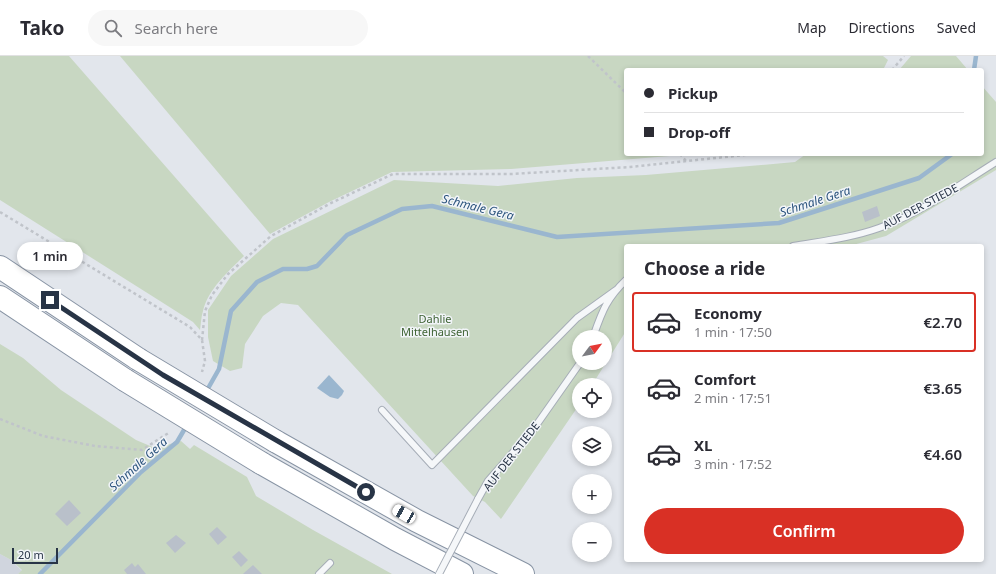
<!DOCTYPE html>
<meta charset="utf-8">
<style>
:root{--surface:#fff;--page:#f7f7f7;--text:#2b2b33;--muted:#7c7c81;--line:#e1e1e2;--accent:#d93025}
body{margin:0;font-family:"Noto Sans",sans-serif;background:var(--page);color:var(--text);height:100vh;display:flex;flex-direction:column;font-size:15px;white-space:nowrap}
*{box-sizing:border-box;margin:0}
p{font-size:13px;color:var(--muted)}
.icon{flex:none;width:22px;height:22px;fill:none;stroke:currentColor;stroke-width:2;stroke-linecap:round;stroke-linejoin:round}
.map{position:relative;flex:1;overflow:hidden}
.drawer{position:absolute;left:624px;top:188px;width:360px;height:318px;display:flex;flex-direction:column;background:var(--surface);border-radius:4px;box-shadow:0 2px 6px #0003}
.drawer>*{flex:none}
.top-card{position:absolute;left:624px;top:12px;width:360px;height:88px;border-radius:4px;box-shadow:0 2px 6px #0003;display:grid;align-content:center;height:88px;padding:0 20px;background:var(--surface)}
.needle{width:26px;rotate:58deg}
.tools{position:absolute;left:572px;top:274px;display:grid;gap:8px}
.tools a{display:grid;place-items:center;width:40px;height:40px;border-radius:50%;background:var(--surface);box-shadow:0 2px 6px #0003;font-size:20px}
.scale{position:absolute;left:12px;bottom:10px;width:46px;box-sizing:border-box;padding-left:4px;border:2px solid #283446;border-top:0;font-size:11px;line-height:14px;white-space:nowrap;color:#283446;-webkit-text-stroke:3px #f2f5f9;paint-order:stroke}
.end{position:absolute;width:18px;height:18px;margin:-9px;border:5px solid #283446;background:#fff;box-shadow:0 0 0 2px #fff}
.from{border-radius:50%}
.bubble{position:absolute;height:28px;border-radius:14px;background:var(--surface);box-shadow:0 2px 6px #0003;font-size:13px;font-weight:600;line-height:28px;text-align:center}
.car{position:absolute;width:12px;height:24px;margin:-12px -6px;border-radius:5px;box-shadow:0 0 3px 1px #0007;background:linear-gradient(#fff 24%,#345 0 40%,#fff 0 76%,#345 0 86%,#fff 0)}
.top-card b{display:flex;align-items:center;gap:14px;height:38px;font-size:15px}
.top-card b+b{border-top:1px solid var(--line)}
.top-card i{width:10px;height:10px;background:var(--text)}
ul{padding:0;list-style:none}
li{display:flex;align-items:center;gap:12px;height:60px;margin:0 8px 6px;padding:0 12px;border:2px solid transparent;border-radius:4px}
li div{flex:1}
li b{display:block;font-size:15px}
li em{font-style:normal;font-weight:600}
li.selected{border-color:var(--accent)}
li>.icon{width:36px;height:36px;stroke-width:1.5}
h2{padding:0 20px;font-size:18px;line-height:48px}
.cta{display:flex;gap:8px;margin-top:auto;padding:8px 20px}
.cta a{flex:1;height:46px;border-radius:24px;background:var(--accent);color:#fff;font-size:16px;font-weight:600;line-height:46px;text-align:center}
header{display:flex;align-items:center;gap:24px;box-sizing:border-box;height:56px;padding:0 20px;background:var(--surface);border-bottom:1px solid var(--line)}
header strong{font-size:19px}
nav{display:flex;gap:22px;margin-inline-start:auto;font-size:14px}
.search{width:280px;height:36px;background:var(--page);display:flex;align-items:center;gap:10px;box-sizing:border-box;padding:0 14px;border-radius:22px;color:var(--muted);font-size:15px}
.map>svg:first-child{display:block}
.built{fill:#d0d5de}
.green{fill:#c8d7c2;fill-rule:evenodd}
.water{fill:#9ab6cf}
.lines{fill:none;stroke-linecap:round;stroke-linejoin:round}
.stream{stroke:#9ab6cf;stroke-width:4.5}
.building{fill:#b9c0ca}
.lane-casing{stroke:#a6adb7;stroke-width:8}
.highway-casing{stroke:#8894a4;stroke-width:24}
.path{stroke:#c0c4ca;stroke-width:2.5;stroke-dasharray:3 3;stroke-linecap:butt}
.lane{stroke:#f5f7f9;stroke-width:6}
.highway{stroke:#fff;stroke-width:22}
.lane-bridge-casing{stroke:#a6adb7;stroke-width:8;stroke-linecap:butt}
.highway-bridge-casing{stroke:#8894a4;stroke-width:24;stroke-linecap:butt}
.lane-bridge{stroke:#f5f7f9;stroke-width:6}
.highway-bridge{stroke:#fff;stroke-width:22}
.route{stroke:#283446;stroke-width:5}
.labels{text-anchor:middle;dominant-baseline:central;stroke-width:3;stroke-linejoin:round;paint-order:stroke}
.street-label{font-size:11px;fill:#283446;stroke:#f2f5f9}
.park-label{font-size:11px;fill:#3f6334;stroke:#f2f5f9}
.water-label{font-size:12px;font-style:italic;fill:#2d557e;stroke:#f2f5f9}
</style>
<header>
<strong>Tako</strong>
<div class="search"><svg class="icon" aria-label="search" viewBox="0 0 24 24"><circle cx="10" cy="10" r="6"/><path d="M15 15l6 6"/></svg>Search here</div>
<nav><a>Map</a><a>Directions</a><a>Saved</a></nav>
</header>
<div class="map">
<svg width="996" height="518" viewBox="0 0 996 518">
<rect width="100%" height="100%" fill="#e2e6ec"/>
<!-- built -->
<path class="built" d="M0,498l11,6 11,11 -4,3h-18z"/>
<!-- green -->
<path class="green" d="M0,0h69l175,200c-15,15 -36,33 -41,55 -2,6 -2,13 -3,19l-7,-8 -33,-21 -160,-101z
M120,0h763l5,4 -5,10h-257v84h68l-183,15 -119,3 -63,30 -59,32z
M911,0h45l12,14h-69z
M982,30l14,16v68l-110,66 -37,10h-223v85l-34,54h-13v20l-78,114 -16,-17 -12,-6 -175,-191 -17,-2 -18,13 -18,28 -3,24 -12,3 -17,-10 -5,-24v-27l23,-34 42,-37 121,-59 104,6 79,-8 69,-3 149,-13 11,-8h176zM579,281h26v26h-26z
M0,288l23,14 38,32 75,50 19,8 26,-7 9,8 4,-4 53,32 9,19 57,34 79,44h-374l4,-4 -11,-10 -11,-6z"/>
<!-- water -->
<path class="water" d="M329,319l15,16 -2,4 -4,4 -8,-2 -13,-9z"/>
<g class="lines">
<!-- stream -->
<path class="stream" d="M974,14l2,-14
M206,336l13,-23 12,-58 26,-29 26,-13h24l10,-3 30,-31 55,-26 30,-3 125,31 222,-14 140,-45 33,-24
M40,518l101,-102 36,-30 10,-17"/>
</g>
<!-- building -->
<path class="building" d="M877,150l3,10 -15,6 -3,-10z
M69,444l12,13 -14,13 -12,-12z
M217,471l10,10 -9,8 -9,-11z
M176,479l10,8 -11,10 -9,-10z
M239,495l9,9 -7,7 -9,-10z
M132,507l3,4 3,-3 8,10h-19l-3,-4z
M253,509l9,9h-19l2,-2z"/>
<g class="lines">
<!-- lane casing -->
<g class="lane-casing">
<path id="lane" d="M793,190c29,-5 58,-8 86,-18 42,-15 80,-43 117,-66
M593,281c9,-25 13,-38 33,-57
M382,354l50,55 145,-147 39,-28
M478,443l10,-18 47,-54 45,-64
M319,518l11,-11"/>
</g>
<!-- highway casing -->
<g class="highway-casing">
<path id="highway" d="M0,211l138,92
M0,241l125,83
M275,385l142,80 106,53
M261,407l134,76 67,35"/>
</g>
<!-- path -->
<path class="path" d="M588,0l38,37
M892,14l12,-14
M680,98l6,7
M0,156l190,115 12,13 3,21 -3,11
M202,284l3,-29 7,-16 16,-21 43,-38 60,-33 62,-29h118l119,-7 124,-13
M0,363l43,17 52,10 47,4 28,-18"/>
<!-- lane -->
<use href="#lane" class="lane"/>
<!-- highway -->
<use href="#highway" class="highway"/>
<!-- lane-bridge casing -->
<g class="lane-bridge-casing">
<path id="lane-bridge" d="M439,518l39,-75"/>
</g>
<!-- highway-bridge casing -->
<g class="highway-bridge-casing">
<path id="highway-bridge" d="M138,303l137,82
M125,324l136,83"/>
</g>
<!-- lane-bridge -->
<use href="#lane-bridge" class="lane-bridge"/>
<!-- highway-bridge -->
<use href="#highway-bridge" class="highway-bridge"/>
</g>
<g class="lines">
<!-- route -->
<path class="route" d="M50,244l113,75 203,117"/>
</g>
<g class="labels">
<!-- street labels -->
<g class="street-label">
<text transform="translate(920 150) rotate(-28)">AUF DER STIEDE</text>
<text transform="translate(511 400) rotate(-52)">AUF DER STIEDE</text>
</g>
<!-- park labels -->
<g class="park-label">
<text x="435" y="262">Dahlie<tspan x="435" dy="13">Mittelhausen</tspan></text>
</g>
<!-- water labels -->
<g class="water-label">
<text transform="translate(815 145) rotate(-18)">Schmale Gera</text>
<text transform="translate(478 151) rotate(14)">Schmale Gera</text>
<text transform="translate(138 408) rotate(-42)">Schmale Gera</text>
</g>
</g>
</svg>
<div class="tools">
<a><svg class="needle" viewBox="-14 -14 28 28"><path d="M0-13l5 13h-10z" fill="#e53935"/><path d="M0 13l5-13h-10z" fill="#7c7c81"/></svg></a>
<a><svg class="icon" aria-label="locate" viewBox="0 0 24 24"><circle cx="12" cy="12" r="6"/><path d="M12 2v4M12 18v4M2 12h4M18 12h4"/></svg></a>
<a><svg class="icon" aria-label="layers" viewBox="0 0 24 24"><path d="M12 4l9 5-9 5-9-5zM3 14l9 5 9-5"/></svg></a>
<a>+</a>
<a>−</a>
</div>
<div class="scale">20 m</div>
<i class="end from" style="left:366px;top:436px"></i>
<i class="end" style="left:50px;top:244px"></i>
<div class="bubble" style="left:17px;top:186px;width:66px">1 min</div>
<i class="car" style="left:404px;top:458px;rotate:300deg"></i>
<div class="top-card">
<b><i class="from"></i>Pickup</b>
<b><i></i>Drop-off</b>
</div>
<section class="drawer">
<h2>Choose a ride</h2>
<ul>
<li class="selected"><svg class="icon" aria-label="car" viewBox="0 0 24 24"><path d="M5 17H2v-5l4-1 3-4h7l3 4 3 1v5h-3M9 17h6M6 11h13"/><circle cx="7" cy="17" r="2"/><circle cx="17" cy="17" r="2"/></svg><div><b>Economy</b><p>1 min · 17:50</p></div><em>€2.70</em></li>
<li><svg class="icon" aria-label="car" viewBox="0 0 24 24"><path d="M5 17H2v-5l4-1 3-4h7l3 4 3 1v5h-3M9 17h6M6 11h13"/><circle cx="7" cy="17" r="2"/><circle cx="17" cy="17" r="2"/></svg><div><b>Comfort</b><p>2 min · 17:51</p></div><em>€3.65</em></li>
<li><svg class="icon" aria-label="car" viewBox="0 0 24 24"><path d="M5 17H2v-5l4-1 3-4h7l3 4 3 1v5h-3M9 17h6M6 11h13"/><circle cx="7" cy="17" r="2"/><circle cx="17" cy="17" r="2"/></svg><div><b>XL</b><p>3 min · 17:52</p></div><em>€4.60</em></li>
</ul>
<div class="cta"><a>Confirm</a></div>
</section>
</div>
